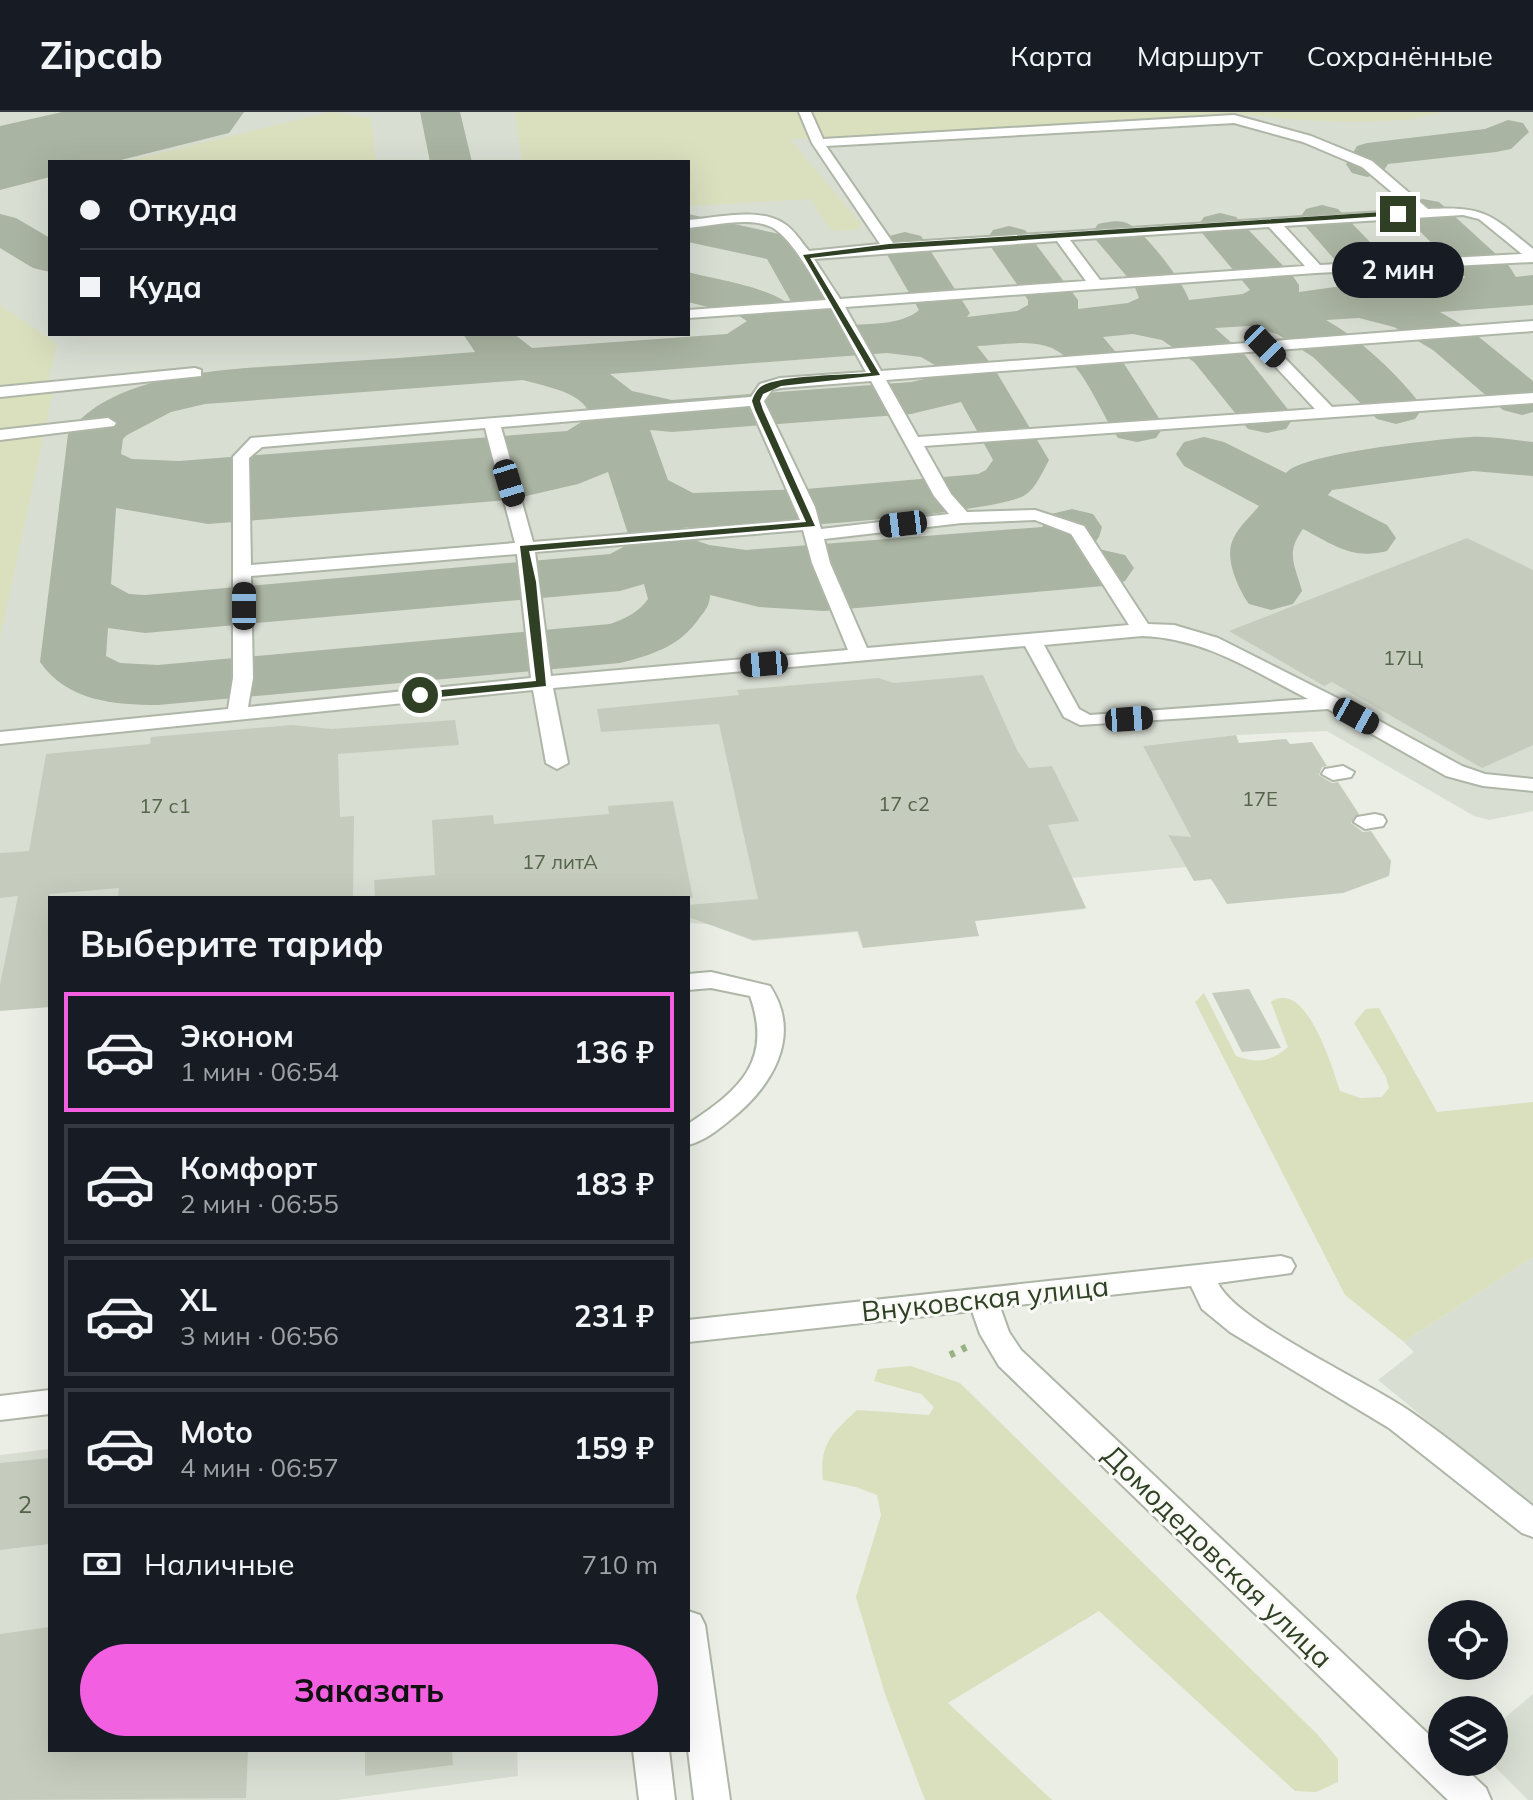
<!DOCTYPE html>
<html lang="ru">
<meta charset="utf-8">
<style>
:root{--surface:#171b24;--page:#20242c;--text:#f1f3f6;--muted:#9ea1a6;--line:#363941;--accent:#f25fe1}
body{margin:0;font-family:Mulish,sans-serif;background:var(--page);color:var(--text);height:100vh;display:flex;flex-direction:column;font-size:30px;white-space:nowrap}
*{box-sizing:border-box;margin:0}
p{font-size:26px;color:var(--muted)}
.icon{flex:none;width:44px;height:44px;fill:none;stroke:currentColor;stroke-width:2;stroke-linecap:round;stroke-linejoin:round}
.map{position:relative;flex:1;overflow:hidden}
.panel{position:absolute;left:48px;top:784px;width:642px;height:856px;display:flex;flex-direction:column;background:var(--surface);border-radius:0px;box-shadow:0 8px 32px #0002}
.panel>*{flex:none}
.banner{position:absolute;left:48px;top:48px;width:642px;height:176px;border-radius:0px;box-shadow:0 8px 32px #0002;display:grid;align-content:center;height:176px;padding:0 32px;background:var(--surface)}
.buttons{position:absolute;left:1428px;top:1488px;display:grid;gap:16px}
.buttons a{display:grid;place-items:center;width:80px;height:80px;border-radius:50%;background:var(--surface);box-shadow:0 8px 32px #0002;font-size:40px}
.end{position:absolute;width:36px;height:36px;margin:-18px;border:10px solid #2f4024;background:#fff;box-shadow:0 0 0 4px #fff}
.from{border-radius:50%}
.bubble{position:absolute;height:56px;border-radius:28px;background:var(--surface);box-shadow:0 8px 32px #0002;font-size:26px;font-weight:700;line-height:56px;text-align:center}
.car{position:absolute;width:24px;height:48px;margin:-24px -12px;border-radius:10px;box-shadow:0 0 6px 2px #0007;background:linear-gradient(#222 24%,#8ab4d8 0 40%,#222 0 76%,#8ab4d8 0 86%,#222 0)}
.banner b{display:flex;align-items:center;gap:28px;height:76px;font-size:30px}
.banner b+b{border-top:2px solid var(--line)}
.banner i{width:20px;height:20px;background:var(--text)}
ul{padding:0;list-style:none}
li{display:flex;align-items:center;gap:24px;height:120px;margin:0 16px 12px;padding:0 16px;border:4px solid var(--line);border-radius:0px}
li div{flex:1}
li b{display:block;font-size:30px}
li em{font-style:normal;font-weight:700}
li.active{border-color:var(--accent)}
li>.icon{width:72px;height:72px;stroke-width:1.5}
h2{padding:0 32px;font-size:36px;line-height:96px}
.pay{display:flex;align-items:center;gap:20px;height:88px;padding:0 32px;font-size:30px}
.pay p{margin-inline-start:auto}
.primary-button{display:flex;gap:16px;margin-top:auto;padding:16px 32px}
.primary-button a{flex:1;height:92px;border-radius:48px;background:var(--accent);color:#111;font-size:32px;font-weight:700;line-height:92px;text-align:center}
header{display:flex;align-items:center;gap:48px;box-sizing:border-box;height:112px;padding:0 40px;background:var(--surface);border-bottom:2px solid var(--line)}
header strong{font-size:38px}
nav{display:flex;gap:44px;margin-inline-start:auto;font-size:28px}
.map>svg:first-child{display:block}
.built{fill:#d9ded3;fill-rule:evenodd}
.green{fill:#dadfbe}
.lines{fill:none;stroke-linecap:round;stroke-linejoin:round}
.taxiway{fill:#aab4a2;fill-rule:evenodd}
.runway{fill:#aab4a2;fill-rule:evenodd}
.building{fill:#c5ccbd}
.minor-casing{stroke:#aeb6a7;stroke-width:4}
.path{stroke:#99b285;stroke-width:7;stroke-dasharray:5 8;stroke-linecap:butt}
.minor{fill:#fff;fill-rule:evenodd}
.route{fill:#2f4024}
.labels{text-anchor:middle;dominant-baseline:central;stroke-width:6;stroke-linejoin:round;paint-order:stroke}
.number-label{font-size:20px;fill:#54634a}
.near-number-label{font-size:24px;fill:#54634a}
.near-street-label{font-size:28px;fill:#2f4024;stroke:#f9faf6}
</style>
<header>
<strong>Zipcab</strong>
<nav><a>Карта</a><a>Маршрут</a><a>Сохранённые</a></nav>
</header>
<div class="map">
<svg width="1533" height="1688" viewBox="0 0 1533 1688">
<rect width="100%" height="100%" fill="#eaeee5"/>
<!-- built -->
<path class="built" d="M0,0h1533v699l-44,9 -15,-4 -147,-85 -91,4 -93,11 48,91 -22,-1 17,31 -114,11 14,31 -111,12 -112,27 -6,-16 -104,9 -45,-17 -20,-1v-25h-638l-50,113zM50,50h638v172h-638z
M1533,1145v250l-155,-127 36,-28 -10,-10z
M50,1337v301h467l1,26 -181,24h-337v-345z
M1533,1582v106h-5l-38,-38h4v-35z"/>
<!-- green -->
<path class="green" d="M330,0l41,6 5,44h-253z
M515,0h928c-54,17 -151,8 -208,2l-445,25 71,85 -4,6 -26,1 -21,-32 -122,7v-44h-166z
M0,193l57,39 -8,32 2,8 -51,4z
M53,281l-7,30 -46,8v-36z
M44,321l-44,206v-201z
M1204,881l32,63c22,8 34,6 52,-9l-17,-45c35,-25 62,68 69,89l20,7 22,-1 7,-9 -3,-11 -32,-54 12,-14 13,-1 58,104 96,-10v155l-129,85 -59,-47 -150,-293z
M911,1254l49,17 358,352 20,24v23l-22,10 -21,-1 -196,-180 -151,92 104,97h-127l-40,-106 -29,-97 25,-82 -4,-20 -21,-8 -33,-7c-4,-35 9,-47 34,-70l72,5 5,-8 -13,-13 -47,-13 4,-12z"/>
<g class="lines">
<!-- taxiway -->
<path class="taxiway" d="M420,0h40l12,50h-42z
M1508,8l15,3 6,9 -18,17 -15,3 -108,12 -6,9 -15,4 -15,-4 -6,-9 11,-18 10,-3 118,-14z
M4,32l15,4 6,9 -6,9 -19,6v-27z
M1423,87l16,3 70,64 7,11 17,-2v30l-93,7 29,17 64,52v31l-11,3 -19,-5 -70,-60 -39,-23 -35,-9 -33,2c33,18 76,58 97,88l-8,11 -19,5 -19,-5 -64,-62 -36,-23 -27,-8 -35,2 30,27 49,62 -8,12 -19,4 -19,-4 -54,-67 -32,-22 -29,-6 -30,3 16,19 45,70 -8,12 -19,4 -19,-4c-20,-28 -36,-82 -72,-92 -22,-6 -47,-1 -69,0l17,22 55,92c-6,11 -13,28 -24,35 -27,19 -302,40 -340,32l4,11 20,7 37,5 296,-23 9,-13 21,-5 21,5 9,13 -3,10 -10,14 14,-1 22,5 9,13 -9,13 -22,5 -279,25 -65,-4 -49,-12c0,9 -4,15 -10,22 -19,29 -48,38 -80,46l-462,42c-44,0 -91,-4 -118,-43l28,-228c47,-67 180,-65 254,-71 51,-3 102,-7 153,-11l-12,-18h51l18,14 195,-14 20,-13 -11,-7 -48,-12v-30c29,8 92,16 109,40l-30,-53 -79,-17v-28l110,24 15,16 36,63 -2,8c22,-1 55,0 72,-15l-37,-64 7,-10 16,-4 16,4 49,77 -3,4 50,-6 11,-6v-5l-42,-60 7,-10 16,-4 16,4 53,70v9l50,-6 11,-5 -5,-13 -43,-51 7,-10c10,-2 21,-5 31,0 17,9 55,59 60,76l54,-6 7,-4 -53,-63 7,-10 16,-4 16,4 56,58 7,10v7l57,-8 -57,-65 7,-10 16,-4 16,4 62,64 6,12 55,-6 4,-2 -64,-65 6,-10zM887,241l34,4 19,11 -16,11 -13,3 -239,18 -40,-9 -22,-17zM523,268c23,7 59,11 68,36l-24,15 -388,30 -47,-2 -11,-5 2,-15 4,-4 44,-23 34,-8zM961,290l32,58 -7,10 -8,4 -172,15 -113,4 -25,-13 -18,-50 22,2 239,-18zM608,360l23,71 -21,11 -465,41 -16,-1 -18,-10 5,-76 92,16 301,-24 69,-16zM644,472l4,15c-9,13 -23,20 -38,25l-452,41 -38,-2 -14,-7 2,-28 37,5 475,-42z
M0,102l16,4 34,20v34l-17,-4 -33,-20z
M1204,325l20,5 62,31c16,-20 154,-34 185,-36 20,-1 42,3 62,5v34l-60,-5 -141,19 -4,5 59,30 9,13 -9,13c-35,9 -53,-6 -84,-22 -18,24 -8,36 -1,62l-9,13 -22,6 -22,-6c-10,-14 -24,-44 -17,-62 4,-13 19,-26 27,-36l-75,-40 -8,-12 8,-12z"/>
<!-- runway -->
<path class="runway" d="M62,0h182l-15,21 -116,29h-63v15l-50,13v-64z"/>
</g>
<!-- building -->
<path class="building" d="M1467,426l66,32v175l-51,23 -150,-86 -8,4 -95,-55z
M983,563l34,75 12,18 23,-2 27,55 -31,4 38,83 -111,13 4,15 -116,12 -5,-17 -105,9 -65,-23v-12l70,-6 -39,-175 -118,8 -4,-23 142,-14 -2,-5 142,-12 15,5z
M455,608l4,25 -121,9 2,63 14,-1 -1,82h-235l1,-10 -69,6v113l-50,4v-26l18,-89 -18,2v-45l29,-2 17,-97 104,-10 1,-7 141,-12 40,4z
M1236,623l3,8 47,-4 4,5 22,-2 15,24 -5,1 -3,8 13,8 6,-1 21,32 -8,9 12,9 8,-1 20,30 -2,15 -46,17 -116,11 -16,-25 -17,2 -26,-46 23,2 -48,-91z
M673,689l20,97h-318l-1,-18 61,-5 -3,-55 61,-5 1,9 115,-10 -1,-8z
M1249,877l32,59 -39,4 -30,-59z
M50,1346v86l-50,6v-87z
M50,1515v123h198l-2,48 -246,2v-166z
M365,1638h87l1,15 -88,11z"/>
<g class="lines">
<!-- minor casing -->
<g class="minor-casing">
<path id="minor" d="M799,0h12l12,27 411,-24 77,21 61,25 56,48c57,-3 62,5 105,40v13l-217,11 -471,34 36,64 652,-50v10l-256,19 55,57 201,-14v10l-609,43 27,48 16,18 68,-2 49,16 64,98 26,1 44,13 121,61 123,67 23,8 48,5v12l-50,-5 -37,-10 -118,-67 -248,16 -16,-8 -39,-71 -472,42 15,75 -11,6 -11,-6 -13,-73 -533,54v-12l228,-23 5,-31v-221l18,-19 500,-41 9,-13 20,-6 86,-6 -35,-64 -143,10v-8l138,-10c-12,-20 -36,-66 -57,-74 -23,-9 -57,0 -81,2v-8c28,-2 70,-13 95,3 11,6 18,19 26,28l71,-7 -68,-101zM1234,11l69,19 59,25 51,43 -520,33 -67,-97zM1463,103l16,4 43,35 -202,11 -36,-39zM1269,115l36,39 -205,14 -30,-40zM1057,129l29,40 -246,18 -26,-40zM1261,239l54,58 -397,28 -32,-57zM871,269l63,115 15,18 -128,15 -6,-22 -51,-106 8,-11 9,-2zM750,294l50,114 -267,22 -32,-115zM485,316l30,115 -264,22 -2,-107 13,-11zM1035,408l36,14 58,91 -262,23 -37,-85 -6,-24 138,-16zM803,418l9,33 36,87 -297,26 -16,-124zM517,442l14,124 -283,29 5,-29 -2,-102zM1142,524c63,2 111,35 166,63l-218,16 -11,-6 -35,-64z
M195,256l6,2v6l-201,21v-10z
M108,306l8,5 -2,3 -114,14v-10z
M1343,654l11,6 -3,5 -18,3 -11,-6 3,-5z
M1375,702l8,2 3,5 -3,5 -18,3 -11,-7 3,-5z
M711,860l59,14c33,50 2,101 -40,134 -12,10 -26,21 -42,25v-21c52,-34 85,-63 62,-128l-39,-8 -23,2v-16z
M1281,1144l10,3 4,7 -4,7 -73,10c18,39 152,100 193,129 42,29 82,63 122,94v31l-11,-4 -133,-105 -159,-96 -28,-23 -11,-23 -191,21 9,25 12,18 421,397v15h16l28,26 5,12h-43l-449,-434 -19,-32 -8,-23 -284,31v-22z
M50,1278v24l-50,6v-24z
M688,1499l12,4 5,10 25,175h-36l-6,-50z
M633,1638h36l6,50h-36z"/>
</g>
<!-- path -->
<path class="path" d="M950,1243l21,-10"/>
<!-- minor -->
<use href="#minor" class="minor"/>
</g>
<!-- route -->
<path class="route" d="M1398,99l2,4 -511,34 -79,9 70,117 -99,11 -18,8 -3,7 3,9 52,116 -286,25 7,31 10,104 -126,13 -5,-4 5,-3 116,-11 -16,-135 286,-24 -51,-112 -3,-9c2,-6 5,-12 10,-15 19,-11 85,-11 109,-13l-68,-118 86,-11z"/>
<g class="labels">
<!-- number labels -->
<g class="number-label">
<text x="1403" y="545">17Ц</text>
<text x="1260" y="686">17Е</text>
<text x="904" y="691">17 с2</text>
<text x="165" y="693">17 с1</text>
<text x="560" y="749">17 литА</text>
</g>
<!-- near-number labels -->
<g class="near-number-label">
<text x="25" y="1392">2</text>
</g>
<!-- near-street labels -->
<g class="near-street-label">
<text transform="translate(985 1186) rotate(-6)">Внуковская улица</text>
<text transform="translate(1218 1444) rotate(44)">Домодедовская улица</text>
</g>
</g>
</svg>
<div class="buttons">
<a><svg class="icon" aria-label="locate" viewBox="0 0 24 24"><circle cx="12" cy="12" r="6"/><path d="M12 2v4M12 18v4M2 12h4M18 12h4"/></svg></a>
<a><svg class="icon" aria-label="layers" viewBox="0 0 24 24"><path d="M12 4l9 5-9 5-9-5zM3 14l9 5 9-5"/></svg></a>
</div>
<i class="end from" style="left:420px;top:583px"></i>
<i class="end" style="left:1398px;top:102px"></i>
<div class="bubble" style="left:1332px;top:130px;width:132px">2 мин</div>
<i class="car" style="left:1265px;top:234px;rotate:136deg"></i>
<i class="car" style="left:509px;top:371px;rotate:163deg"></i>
<i class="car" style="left:903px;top:412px;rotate:263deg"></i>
<i class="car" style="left:244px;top:494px;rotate:0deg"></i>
<i class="car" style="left:764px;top:552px;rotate:265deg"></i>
<i class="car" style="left:1356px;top:604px;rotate:119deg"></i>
<i class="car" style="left:1129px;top:607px;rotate:86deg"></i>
<div class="banner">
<b><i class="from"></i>Откуда</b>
<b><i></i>Куда</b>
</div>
<section class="panel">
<h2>Выберите тариф</h2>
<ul>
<li class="active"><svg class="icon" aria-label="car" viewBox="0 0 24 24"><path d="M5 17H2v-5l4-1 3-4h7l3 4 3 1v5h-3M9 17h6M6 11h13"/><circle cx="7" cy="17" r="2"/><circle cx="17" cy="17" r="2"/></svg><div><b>Эконом</b><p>1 мин · 06:54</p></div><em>136 ₽</em></li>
<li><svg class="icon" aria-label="car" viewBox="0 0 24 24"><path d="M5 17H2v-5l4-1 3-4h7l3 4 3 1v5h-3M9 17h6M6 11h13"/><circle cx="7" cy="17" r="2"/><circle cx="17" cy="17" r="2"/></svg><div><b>Комфорт</b><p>2 мин · 06:55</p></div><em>183 ₽</em></li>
<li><svg class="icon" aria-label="car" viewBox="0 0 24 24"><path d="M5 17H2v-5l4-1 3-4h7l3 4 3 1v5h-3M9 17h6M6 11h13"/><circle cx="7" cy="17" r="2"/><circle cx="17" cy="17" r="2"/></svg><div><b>XL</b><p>3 мин · 06:56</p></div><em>231 ₽</em></li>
<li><svg class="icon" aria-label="car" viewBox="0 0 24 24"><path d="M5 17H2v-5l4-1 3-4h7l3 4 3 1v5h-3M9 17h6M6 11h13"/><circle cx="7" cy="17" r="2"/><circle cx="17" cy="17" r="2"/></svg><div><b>Moto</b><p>4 мин · 06:57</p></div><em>159 ₽</em></li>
</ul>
<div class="pay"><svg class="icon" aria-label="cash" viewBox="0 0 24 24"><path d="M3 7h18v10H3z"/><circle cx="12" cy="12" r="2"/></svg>Наличные<p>710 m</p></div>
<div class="primary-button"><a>Заказать</a></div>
</section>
</div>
